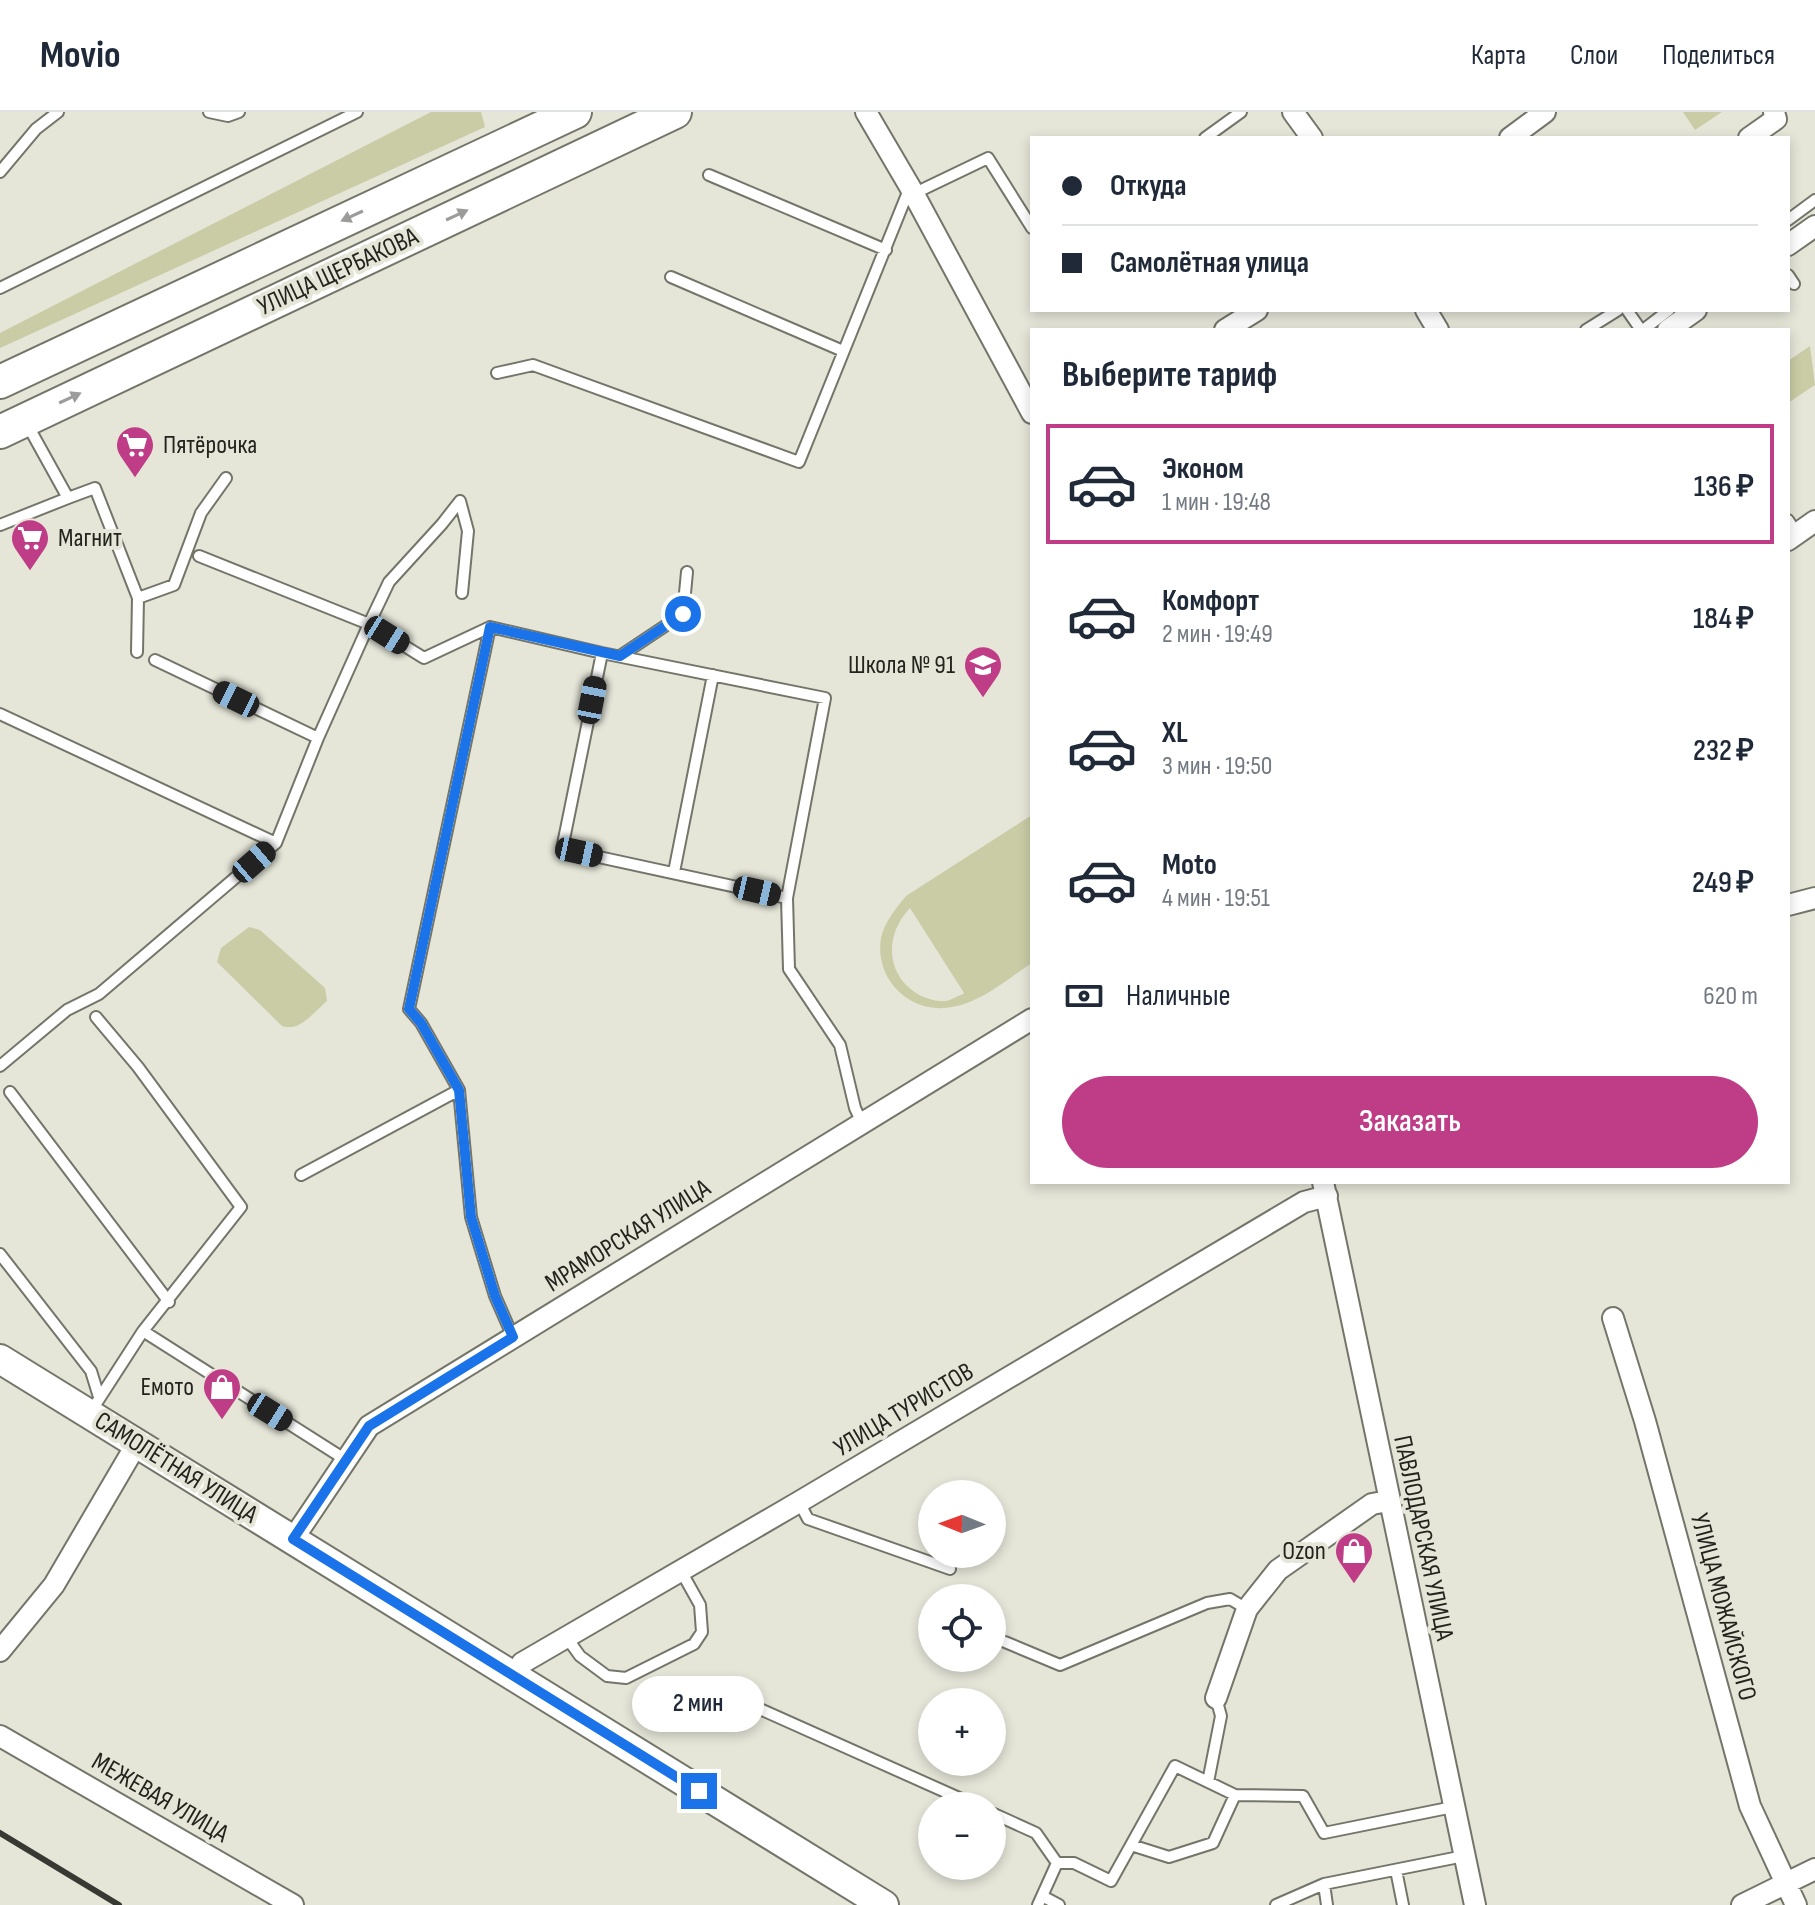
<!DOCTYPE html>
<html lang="ru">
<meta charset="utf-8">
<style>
:root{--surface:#fff;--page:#f2f2f3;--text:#1f2937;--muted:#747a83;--line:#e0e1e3;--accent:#be3d86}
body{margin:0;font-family:"Sofia Sans Condensed",sans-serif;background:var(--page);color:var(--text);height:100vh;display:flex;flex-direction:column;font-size:30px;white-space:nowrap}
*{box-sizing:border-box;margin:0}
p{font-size:26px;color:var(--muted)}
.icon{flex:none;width:44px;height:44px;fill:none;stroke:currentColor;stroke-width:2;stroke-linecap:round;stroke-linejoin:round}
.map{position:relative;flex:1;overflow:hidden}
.drawer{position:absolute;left:1030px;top:216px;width:760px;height:856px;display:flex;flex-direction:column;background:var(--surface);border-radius:0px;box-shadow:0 4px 12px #0003}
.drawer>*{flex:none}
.guide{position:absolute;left:1030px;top:24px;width:760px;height:176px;border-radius:0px;box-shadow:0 4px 12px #0003;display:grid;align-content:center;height:176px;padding:0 32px;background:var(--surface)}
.needle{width:52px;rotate:271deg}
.tools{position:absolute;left:918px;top:1368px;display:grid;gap:16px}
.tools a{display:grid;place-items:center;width:88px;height:88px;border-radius:50%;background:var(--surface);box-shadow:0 4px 12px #0003;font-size:40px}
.end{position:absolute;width:36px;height:36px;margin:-18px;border:10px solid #1a73e8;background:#fff;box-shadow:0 0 0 4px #fff}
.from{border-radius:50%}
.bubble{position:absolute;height:56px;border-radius:28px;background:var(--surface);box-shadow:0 4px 12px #0003;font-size:26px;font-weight:600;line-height:56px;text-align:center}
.car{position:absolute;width:24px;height:48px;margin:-24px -12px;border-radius:10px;box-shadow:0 0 6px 2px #0007;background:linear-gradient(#222 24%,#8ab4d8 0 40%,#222 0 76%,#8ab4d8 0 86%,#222 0)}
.guide b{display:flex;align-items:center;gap:28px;height:76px;font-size:30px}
.guide b+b{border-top:2px solid var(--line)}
.guide i{width:20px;height:20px;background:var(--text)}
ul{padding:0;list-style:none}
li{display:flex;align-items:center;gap:24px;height:120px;margin:0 16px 12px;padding:0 16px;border:4px solid transparent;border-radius:0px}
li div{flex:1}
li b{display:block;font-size:30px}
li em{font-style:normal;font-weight:600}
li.selected{border-color:var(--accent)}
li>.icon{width:72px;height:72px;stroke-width:1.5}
h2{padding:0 32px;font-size:36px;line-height:96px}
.pay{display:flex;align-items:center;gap:20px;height:88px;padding:0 32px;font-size:30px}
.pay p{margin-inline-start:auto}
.primary-button{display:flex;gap:16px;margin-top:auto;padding:16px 32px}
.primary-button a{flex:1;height:92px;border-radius:48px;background:var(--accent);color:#fff;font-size:32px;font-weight:600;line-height:92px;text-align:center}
header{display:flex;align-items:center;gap:48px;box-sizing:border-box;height:112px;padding:0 40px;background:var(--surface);border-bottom:2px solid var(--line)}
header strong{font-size:38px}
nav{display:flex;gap:44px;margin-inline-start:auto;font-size:28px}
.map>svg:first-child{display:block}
.green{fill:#c9cca5;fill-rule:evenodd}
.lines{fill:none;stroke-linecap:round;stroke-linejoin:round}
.service-casing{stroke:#747569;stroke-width:14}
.minor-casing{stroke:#747569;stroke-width:24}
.secondary-casing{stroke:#747569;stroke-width:32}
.primary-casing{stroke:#747569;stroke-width:36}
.service{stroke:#fff;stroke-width:10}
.minor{stroke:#fff;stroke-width:20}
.secondary{stroke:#fff;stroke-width:28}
.primary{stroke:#fff;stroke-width:32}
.rail{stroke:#393933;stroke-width:6}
.oneway{fill:#9c9c9a}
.route{stroke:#1a73e8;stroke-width:10}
.labels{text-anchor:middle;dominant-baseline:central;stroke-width:8;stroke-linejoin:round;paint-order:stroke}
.street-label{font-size:26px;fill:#24241f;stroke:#e5e6d8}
.poi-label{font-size:26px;fill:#24241f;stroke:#e5e6d8;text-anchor:end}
</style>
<header>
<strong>Movio</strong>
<nav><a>Карта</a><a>Слои</a><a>Поделиться</a></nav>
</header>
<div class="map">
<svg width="1815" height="1793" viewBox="0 0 1815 1793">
<rect width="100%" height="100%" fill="#e5e6d8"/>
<!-- green -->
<path class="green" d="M431,0h50l4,15 -485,221v-15z
M1683,0h39l-27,18z
M1810,234l5,39 -27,18v-42z
M1032,703v148c-25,16 -50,39 -80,44 -41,8 -78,-27 -71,-69 3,-15 15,-30 25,-42zM910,796l54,85 -1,1c-5,2 -12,6 -17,7 -10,1 -22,-3 -30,-8 -31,-20 -31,-59 -6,-85z
M249,815l11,3 65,58 2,13c-12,10 -28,32 -45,25l-65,-64 4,-14z"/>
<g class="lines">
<!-- service casing -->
<g class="service-casing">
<path id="service" d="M209,0l19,4 11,-4
M1205,26l36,-26
M0,60l36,-43 22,-17
M709,63l177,75
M913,82l75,-36 44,70
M1788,108l27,-20
M1788,163l6,9
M671,165l172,74
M0,176l357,-176
M1627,198l14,20
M1586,218l32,-20
M1643,218l26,-20
M497,261l36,-8 266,97 111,-275
M68,386l27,-10 43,110 -1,54
M1788,408l9,14
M0,413l68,-27 -41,-74
M199,444l170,68 20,-42 53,-58 18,-23 8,30 -6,62
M138,486l36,-13 27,-72 25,-35
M490,515l112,26 223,45 -38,200
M602,541l-40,196 225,49 2,71 51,76 15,63 7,15
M620,544l63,-42 4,-42
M155,548l163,78
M0,602l276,129
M674,760l39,-197
M0,954l67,-56 32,-16 177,-151 42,-105 51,-114 55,34 66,-31 -81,382 12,14 38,67 12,127 24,79 18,41
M10,980l159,210
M301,1063l158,-85
M0,1142l91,117 8,26
M143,1219l203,129
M90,1301l53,-82 98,-124 -103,-140 -42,-50
M799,1390l9,17 142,50
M567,1526l13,18 27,20 19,2 68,-34 8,-12 -2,-27 -19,-34
M1005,1530l55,23 147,-62 23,-4 17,10
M742,1589l235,105
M1208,1670l13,-66 -5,-18
M992,1701l44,20 21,30 -19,42
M1131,1733l38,12 44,-14 22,-48
M1057,1751h17l37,18 64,-115 60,29 68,1 21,37 129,-26
M1396,1758l7,35
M1324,1772l3,21
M1042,1784l17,9
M1276,1793l48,-21 140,-28"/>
</g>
<!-- minor casing -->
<g class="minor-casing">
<path id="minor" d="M866,0l44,75 122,226
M1293,0l19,26
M1510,26l35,-26
M1749,26l27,-19 -2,-7
M1788,133l27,-19
M1426,198l12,20
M1225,218l32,-20
M1668,218l28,-20
M1788,428l27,-19
M1788,793l27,-7
M1323,1070l152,723
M1613,1206l32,103 105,385 46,99
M293,1427l76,-113 663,-407
M0,1539l54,-66 82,-140
M514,1564l8,-13 277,-161 505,-300 23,-6
M1216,1586l31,-89 31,-39 94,-66 16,-3
M0,1624l293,169
M1742,1793l73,-36"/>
</g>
<!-- secondary casing -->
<g class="secondary-casing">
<path id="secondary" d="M0,1247l884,546"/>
</g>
<!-- primary casing -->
<g class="primary-casing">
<path id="primary" d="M0,270l575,-270
M0,320l675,-320"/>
</g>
<!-- service -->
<use href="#service" class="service"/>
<!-- minor -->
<use href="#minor" class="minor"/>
<!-- secondary -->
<use href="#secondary" class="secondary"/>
<!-- primary -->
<use href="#primary" class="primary"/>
<!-- rail -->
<path class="rail" d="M0,1721l119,72"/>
</g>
<!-- one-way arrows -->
<defs><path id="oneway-solid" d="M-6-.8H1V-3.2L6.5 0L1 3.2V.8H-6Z" transform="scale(2)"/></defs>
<g class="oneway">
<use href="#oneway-solid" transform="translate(457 103) rotate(-25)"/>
<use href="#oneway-solid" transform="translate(352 104) rotate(155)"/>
<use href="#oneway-solid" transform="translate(70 286) rotate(-25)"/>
</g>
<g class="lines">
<!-- route -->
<path class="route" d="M683,502l-63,42 -130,-29 -81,382 12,14 38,67 12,127 24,79 18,41 -144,89 -76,113 406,252"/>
</g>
<!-- icons -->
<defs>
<g id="supermarket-pin" transform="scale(2)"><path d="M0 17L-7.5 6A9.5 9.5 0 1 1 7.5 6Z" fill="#be3d86" stroke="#e5e6d8"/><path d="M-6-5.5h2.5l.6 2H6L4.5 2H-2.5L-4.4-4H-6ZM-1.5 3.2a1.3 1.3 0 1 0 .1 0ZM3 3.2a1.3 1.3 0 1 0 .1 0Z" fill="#fff"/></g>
<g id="school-pin" transform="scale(2)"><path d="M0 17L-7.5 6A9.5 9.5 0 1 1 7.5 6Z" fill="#be3d86" stroke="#e5e6d8"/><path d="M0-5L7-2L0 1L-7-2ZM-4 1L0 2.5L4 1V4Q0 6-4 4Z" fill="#fff"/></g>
<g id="shop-pin" transform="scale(2)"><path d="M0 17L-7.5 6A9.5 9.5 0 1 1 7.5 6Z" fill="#be3d86" stroke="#e5e6d8"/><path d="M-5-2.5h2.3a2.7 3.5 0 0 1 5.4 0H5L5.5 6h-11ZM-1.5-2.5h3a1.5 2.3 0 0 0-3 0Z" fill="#fff"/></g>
</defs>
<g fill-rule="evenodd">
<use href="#supermarket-pin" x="135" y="333"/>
<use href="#supermarket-pin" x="30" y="426"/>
<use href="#school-pin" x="983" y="553"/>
<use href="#shop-pin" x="222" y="1275"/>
<use href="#shop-pin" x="1354" y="1439"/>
</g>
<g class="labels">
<!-- street labels -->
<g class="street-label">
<text transform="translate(338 160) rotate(-25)">УЛИЦА ЩЕРБАКОВА</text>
<text transform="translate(628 1124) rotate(-32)">МРАМОРСКАЯ УЛИЦА</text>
<text transform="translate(904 1298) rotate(-31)">УЛИЦА ТУРИСТОВ</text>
<text transform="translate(176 1356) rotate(32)">САМОЛЁТНАЯ УЛИЦА</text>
<text transform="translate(1423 1426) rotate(78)">ПАВЛОДАРСКАЯ УЛИЦА</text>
<text transform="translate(1723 1495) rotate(75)">УЛИЦА МОЖАЙСКОГО</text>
<text transform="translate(160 1686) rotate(30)">МЕЖЕВАЯ УЛИЦА</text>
</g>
<!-- poi labels -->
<g class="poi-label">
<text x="163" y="333" text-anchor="start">Пятёрочка</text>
<text x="58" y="426" text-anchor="start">Магнит</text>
<text x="955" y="553">Школа № 91</text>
<text x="194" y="1275">Емото</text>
<text x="1326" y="1439">Ozon</text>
</g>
</g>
</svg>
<div class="tools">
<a><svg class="needle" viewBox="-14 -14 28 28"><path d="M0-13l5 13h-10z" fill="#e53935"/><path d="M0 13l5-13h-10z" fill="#747a83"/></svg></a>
<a><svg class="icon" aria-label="locate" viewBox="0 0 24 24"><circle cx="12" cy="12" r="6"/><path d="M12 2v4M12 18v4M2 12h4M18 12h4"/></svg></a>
<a>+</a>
<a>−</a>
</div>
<i class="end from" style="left:683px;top:502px"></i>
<i class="end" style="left:699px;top:1679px"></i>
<div class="bubble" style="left:632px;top:1564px;width:132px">2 мин</div>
<i class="car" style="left:387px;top:523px;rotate:122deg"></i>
<i class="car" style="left:236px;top:587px;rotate:296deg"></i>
<i class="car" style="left:592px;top:588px;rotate:11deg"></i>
<i class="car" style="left:579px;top:740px;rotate:102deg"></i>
<i class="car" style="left:254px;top:750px;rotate:49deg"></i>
<i class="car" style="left:757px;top:779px;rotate:103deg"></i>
<i class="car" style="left:270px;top:1300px;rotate:122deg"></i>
<div class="guide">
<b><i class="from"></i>Откуда</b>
<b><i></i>Самолётная улица</b>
</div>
<section class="drawer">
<h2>Выберите тариф</h2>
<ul>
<li class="selected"><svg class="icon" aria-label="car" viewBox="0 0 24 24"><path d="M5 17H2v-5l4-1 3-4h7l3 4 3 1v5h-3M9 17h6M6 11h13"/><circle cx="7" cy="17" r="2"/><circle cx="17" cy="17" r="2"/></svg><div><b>Эконом</b><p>1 мин · 19:48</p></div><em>136 ₽</em></li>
<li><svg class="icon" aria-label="car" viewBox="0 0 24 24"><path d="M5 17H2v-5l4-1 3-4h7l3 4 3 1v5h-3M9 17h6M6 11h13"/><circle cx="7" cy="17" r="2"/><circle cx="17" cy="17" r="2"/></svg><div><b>Комфорт</b><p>2 мин · 19:49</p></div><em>184 ₽</em></li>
<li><svg class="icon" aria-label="car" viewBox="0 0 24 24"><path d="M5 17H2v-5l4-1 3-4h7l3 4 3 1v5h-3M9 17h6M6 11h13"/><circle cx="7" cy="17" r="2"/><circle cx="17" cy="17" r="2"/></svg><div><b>XL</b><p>3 мин · 19:50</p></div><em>232 ₽</em></li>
<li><svg class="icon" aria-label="car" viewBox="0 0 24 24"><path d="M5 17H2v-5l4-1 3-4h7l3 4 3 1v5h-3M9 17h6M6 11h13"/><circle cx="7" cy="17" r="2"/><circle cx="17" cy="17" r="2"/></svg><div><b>Moto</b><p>4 мин · 19:51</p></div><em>249 ₽</em></li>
</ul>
<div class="pay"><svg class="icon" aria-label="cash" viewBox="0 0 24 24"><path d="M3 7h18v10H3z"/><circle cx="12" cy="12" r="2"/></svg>Наличные<p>620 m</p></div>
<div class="primary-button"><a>Заказать</a></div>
</section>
</div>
